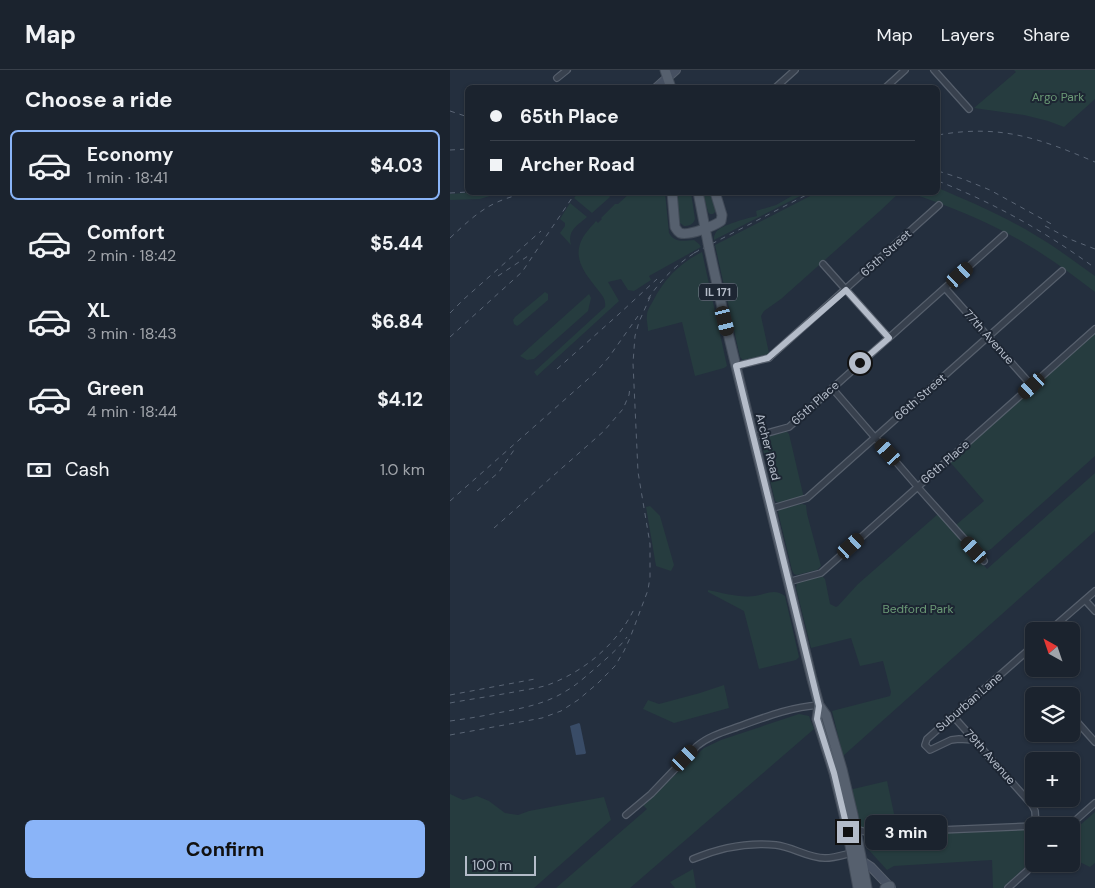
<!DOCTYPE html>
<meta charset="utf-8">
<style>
:root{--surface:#1b232e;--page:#242b36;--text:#f1f3f6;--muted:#a0a4aa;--line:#39404a;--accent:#8ab4f8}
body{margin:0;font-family:"DM Sans",sans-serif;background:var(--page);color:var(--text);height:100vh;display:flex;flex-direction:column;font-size:19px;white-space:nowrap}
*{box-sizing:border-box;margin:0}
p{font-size:16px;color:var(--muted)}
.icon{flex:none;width:28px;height:28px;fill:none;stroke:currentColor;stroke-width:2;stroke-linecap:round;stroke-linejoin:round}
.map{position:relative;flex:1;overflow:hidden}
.drawer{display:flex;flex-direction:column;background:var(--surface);width:450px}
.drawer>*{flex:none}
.hud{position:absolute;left:15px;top:15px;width:475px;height:110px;border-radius:8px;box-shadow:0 1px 4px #0004,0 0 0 1px var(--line);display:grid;align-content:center;height:110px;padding:0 25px;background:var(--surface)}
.needle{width:32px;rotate:320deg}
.controls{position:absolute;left:575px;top:552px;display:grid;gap:10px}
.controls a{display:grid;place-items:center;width:55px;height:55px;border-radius:8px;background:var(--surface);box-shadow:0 1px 4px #0004,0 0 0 1px var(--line);font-size:25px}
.scale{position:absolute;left:15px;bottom:12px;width:71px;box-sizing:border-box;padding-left:5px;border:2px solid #b4bcc9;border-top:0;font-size:14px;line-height:18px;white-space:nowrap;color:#b4bcc9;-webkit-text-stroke:4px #1d2633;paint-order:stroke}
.end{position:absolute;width:22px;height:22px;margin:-11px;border:6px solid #b4bcc9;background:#111;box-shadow:0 0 0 2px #111}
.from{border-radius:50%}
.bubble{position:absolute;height:35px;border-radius:8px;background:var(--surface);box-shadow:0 1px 4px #0004,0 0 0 1px var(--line);font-size:16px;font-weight:700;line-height:35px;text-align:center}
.car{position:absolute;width:15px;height:30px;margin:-15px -8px;border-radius:6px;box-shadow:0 0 4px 1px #0007;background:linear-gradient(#222 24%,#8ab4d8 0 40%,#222 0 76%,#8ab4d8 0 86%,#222 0)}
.hud b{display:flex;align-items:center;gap:18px;height:48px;font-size:19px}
.hud b+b{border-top:1px solid var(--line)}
.hud i{width:12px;height:12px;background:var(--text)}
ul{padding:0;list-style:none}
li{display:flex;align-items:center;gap:15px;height:70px;margin:0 10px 8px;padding:0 15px;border:2px solid transparent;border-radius:8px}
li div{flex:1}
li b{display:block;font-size:19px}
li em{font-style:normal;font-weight:700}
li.selected{border-color:var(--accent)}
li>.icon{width:45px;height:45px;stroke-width:1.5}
h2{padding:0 25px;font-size:22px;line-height:60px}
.pay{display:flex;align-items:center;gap:12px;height:55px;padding:0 25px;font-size:19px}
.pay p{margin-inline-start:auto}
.action{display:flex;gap:10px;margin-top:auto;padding:10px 25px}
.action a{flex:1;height:58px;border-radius:8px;background:var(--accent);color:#111;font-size:20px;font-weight:700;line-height:58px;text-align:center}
header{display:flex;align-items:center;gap:30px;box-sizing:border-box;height:70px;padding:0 25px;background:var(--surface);border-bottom:1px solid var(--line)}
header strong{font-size:24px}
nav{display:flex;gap:28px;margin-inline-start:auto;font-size:18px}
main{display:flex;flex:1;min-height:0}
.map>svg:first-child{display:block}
.green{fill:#263c3f}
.water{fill:#394c67}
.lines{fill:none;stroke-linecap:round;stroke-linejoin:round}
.street-casing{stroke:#565f6c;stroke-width:8}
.secondary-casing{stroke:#565f6c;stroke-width:10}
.primary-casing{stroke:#414a57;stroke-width:11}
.street{stroke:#38414e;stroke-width:5.5}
.secondary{stroke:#465061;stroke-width:8}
.primary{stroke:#56606e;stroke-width:9}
.rail{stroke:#5a6575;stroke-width:1;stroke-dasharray:5 5;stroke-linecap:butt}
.primary-bridge-casing{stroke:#414a57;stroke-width:11;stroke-linecap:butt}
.primary-bridge{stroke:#56606e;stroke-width:9}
.route{stroke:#b4bcc9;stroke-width:6}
.labels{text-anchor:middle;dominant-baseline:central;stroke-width:4;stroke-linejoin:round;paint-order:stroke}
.shield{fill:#1d2633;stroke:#878f9c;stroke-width:1}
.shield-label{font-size:11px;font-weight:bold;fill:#b4bcc9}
.park-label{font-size:12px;fill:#6b9a76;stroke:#1d2633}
.street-label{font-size:12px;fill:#b4bcc9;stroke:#1d2633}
</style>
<header>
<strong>Map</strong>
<nav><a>Map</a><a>Layers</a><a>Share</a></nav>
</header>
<main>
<section class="drawer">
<h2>Choose a ride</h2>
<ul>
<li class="selected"><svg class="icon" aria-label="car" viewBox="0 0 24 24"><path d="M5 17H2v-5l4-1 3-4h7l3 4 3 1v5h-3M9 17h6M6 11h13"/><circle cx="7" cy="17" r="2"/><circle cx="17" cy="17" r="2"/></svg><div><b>Economy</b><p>1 min · 18:41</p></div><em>$4.03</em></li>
<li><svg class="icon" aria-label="car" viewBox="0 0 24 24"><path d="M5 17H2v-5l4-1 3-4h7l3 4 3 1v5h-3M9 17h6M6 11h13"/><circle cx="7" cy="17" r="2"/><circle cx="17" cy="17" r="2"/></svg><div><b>Comfort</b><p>2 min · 18:42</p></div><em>$5.44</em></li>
<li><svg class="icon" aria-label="car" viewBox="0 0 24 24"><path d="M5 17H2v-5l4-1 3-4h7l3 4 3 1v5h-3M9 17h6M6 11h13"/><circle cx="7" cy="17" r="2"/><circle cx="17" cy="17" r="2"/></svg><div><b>XL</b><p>3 min · 18:43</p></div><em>$6.84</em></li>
<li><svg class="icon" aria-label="car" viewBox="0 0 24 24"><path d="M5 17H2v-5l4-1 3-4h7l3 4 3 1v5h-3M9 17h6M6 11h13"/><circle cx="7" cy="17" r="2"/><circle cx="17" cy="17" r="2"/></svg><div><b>Green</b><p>4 min · 18:44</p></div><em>$4.12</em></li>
</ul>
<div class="pay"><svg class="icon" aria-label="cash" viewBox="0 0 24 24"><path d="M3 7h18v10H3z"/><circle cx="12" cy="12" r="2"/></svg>Cash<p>1.0 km</p></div>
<div class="action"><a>Confirm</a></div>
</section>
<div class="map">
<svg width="645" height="818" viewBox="0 0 645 818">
<rect width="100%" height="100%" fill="#242f3e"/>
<!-- green -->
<path class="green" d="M564,0h81v29l-31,28 -16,-6 -24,-6 -50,-7 42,-36z
M488,118c33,14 66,28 97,47 21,12 40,27 60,41v16c-22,-17 -45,-34 -69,-48 -36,-22 -75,-37 -115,-51l27,-1z
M28,122l21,1 -19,6 -30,1v-6z
M128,123h30l2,4 -18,16 -18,-15z
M180,123h35l4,40c6,10 14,8 25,7l5,4 2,3 -52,29 2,4 -17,11 -6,-1 -7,-11 -13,3 11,19 -82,75 -3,-4 71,-65c1,-7 -2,-11 -7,-17 -10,-13 -24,-28 -18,-46 3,-9 10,-16 16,-23l2,2 4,-4 -1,-1 14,-14h3z
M225,123h16l4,26c-2,6 -6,7 -11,7l-5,-4z
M253,123h8l5,16 -1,3 -2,2h-3l-2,-2z
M347,123h9l-92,47c0,-4 0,-4 2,-8 5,-7 32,-14 41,-16l-1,-5 20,-6z
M366,123h83l-18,17 -100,89 -17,12 -3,5 8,37 -3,2 -23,5 -3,-3 -25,-112z
M120,133l17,14c-10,9 -20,13 -16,28l-11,-12 5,-7v-3l-5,-4z
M252,182l25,114 -3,2 -29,8 -13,-54 -34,9c0,-6 -2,-11 -1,-16 0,-5 4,-10 6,-14 11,-22 27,-38 49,-49z
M95,222l3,2v6l-28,24 -3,2 -3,-2 -1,-4 2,-3z
M139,224l2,4 -3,13 -54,48 -7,1 -7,-4z
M645,263v123l-104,93c-5,3 -9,2 -15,-1l-20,-23 28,-24 -34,-39z
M335,362h2l2,2 14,60v2l-2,2 -22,5 -4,-2 -14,-60 2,-3z
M645,403v58l-252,225 -11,-45 58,-15 1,-4 -8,-31 -23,5 -9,-28 -40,10 -15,-60 1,-5 3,-2 22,-5 3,3 5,25 6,3 2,-1 20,-22 80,-70 49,55z
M352,434l4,1 1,9 14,52 -4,4 -20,5 -3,-1 -2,-4 -14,-58 2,-3z
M200,436l10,10 14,49 -3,6 -15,-5 -10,-59z
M258,520c15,3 31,8 47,6 11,-2 20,-8 30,0l14,61 -3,3 -37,9 -15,-58 -36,-19z
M274,615l5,23 -55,15 -31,-14 5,-9 11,4 41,-11z
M349,644l10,2 5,13 -184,159h-74l91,-79 -4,-4 61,-57 17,-8z
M437,711l10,47 -31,2 -6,-2 -11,-38z
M0,724l13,6 14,-4 12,5 16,12 13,2 11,-4 75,-14 7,23 -77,68h-84z
M645,742v51l-5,4 -19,-9v-25z
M535,760h49v25l-9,12 -22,21h-10l-1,-28 -98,6 -7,4 -20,-22 -3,-7 2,-1 -1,-2 35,-4z
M243,799l3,19h-21l-5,-6z"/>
<!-- water -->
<path class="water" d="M129,653l1,1 6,29 -1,1 -9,1 -6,-29z"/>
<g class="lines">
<!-- street casing -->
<g class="street-casing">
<path id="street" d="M484,0l35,39
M107,8l10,-8
M325,18l20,-18
M435,18l20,-18
M373,194l66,74
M495,218l87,98
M286,296l33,-8 3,-3 167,-150
M382,318l91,105 61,68
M303,367l36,-10 215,-192
M320,439l37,-11 255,-227
M338,512l33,-9 274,-244
M635,530l10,11
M599,561l46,-40
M621,645l24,27
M503,646l79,89 3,6 1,15
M525,670l-16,-1 -8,1 -21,10 -5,-5 2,-6 107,-94
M176,745l25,-21 46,-48c13,-11 30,-15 46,-21 25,-9 49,-18 76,-20
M619,756l26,-23
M406,759l13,4 165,-7
M243,789c26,-11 55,-17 83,-14 17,2 32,13 49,13 9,0 18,-3 26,-5
M558,818l19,-17 7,-9"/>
</g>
<!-- secondary casing -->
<g class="secondary-casing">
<path id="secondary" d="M206,18l20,-18
M409,789l12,8 20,21"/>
</g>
<!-- primary casing -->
<g class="primary-casing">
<path id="primary" d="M215,0l6,18
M222,122l3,35c2,3 2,4 5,6 9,3 34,-7 41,-12l1,-6 -7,-23
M248,122l10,51
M259,178l16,73 87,358 7,26 7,10 16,54 11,46 14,73
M369,635l-2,14 17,54 11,46 13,69
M435,818l5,-2"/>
</g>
<!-- street -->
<use href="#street" class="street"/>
<!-- secondary -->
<use href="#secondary" class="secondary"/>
<!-- primary -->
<use href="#primary" class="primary"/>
<!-- rail -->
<path class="rail" d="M0,41l18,6
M488,65c62,-11 101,3 157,27
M0,80l18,-1
M488,101l25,8 27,11 65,36
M488,111c56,22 108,51 157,87
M0,123l18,-1
M595,156l27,14 23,9
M0,168c29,-27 41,-38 81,-46
M244,183l118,-61
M48,206l33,-22
M198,229c14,-21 30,-36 51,-49
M0,243l14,-14 77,-68
M0,267l72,-65 54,-80
M107,299l62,-55 38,-35
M27,421l22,-19 15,-22
M0,431l146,-129 13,-15 29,-41
M44,458l110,-97 19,-22 6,-14 1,-8
M0,625l85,-16
M0,633c21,-4 43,-7 64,-11 14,-3 29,-4 41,-10 34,-14 65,-42 80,-75
M0,651c14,-2 28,-4 42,-7 26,-5 52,-9 74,-23 11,-6 21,-16 31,-24 10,-9 22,-19 30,-30
M0,665l92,-17 19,-7 17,-11 20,-17 17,-17 9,-15 6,-13 18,-48 2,-13v-33l-12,-72 -5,-109 2,-27 4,-14 12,-27"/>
<!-- primary-bridge casing -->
<g class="primary-bridge-casing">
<path id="primary-bridge" d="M258,173l1,5"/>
</g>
<!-- primary-bridge -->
<use href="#primary-bridge" class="primary-bridge"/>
</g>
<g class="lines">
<!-- route -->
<path class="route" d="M398,762l-14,-59 -17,-54 2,-13 -83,-340 32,-8 78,-68 43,48 -29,25"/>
</g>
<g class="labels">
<!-- shield labels -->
<rect class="shield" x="249" y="213.5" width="38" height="17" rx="4"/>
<g class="shield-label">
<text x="268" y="222">IL 171</text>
</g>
<!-- park labels -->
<g class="park-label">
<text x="608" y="27">Argo Park</text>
<text x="468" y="539">Bedford Park</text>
</g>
<!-- street labels -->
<g class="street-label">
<text transform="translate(436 183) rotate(-42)">65th Street</text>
<text transform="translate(539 267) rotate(48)">77th Avenue</text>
<text transform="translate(470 327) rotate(-41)">66th Street</text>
<text transform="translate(365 333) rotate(-42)">65th Place</text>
<text transform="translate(318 377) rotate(76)">Archer Road</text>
<text transform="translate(495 392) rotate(-41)">66th Place</text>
<text transform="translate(519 632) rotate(-41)">Suburban Lane</text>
<text transform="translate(540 687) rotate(48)">79th Avenue</text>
</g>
</g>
</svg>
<div class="controls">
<a><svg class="needle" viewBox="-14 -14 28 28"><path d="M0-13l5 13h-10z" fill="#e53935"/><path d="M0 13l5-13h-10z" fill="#a0a4aa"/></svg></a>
<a><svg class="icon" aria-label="layers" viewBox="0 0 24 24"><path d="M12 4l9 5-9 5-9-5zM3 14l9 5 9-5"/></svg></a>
<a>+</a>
<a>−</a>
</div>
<div class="scale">100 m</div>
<i class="end from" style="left:410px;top:293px"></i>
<i class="end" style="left:398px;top:762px"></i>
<div class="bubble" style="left:415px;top:745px;width:82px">3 min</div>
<i class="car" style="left:510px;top:205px;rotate:48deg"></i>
<i class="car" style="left:275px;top:251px;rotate:166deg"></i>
<i class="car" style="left:582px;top:316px;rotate:228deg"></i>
<i class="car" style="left:438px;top:382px;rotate:318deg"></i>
<i class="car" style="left:401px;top:476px;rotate:48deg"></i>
<i class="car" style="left:524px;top:480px;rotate:318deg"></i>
<i class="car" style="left:235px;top:688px;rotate:44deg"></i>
<div class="hud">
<b><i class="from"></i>65th Place</b>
<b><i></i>Archer Road</b>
</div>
</div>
</main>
